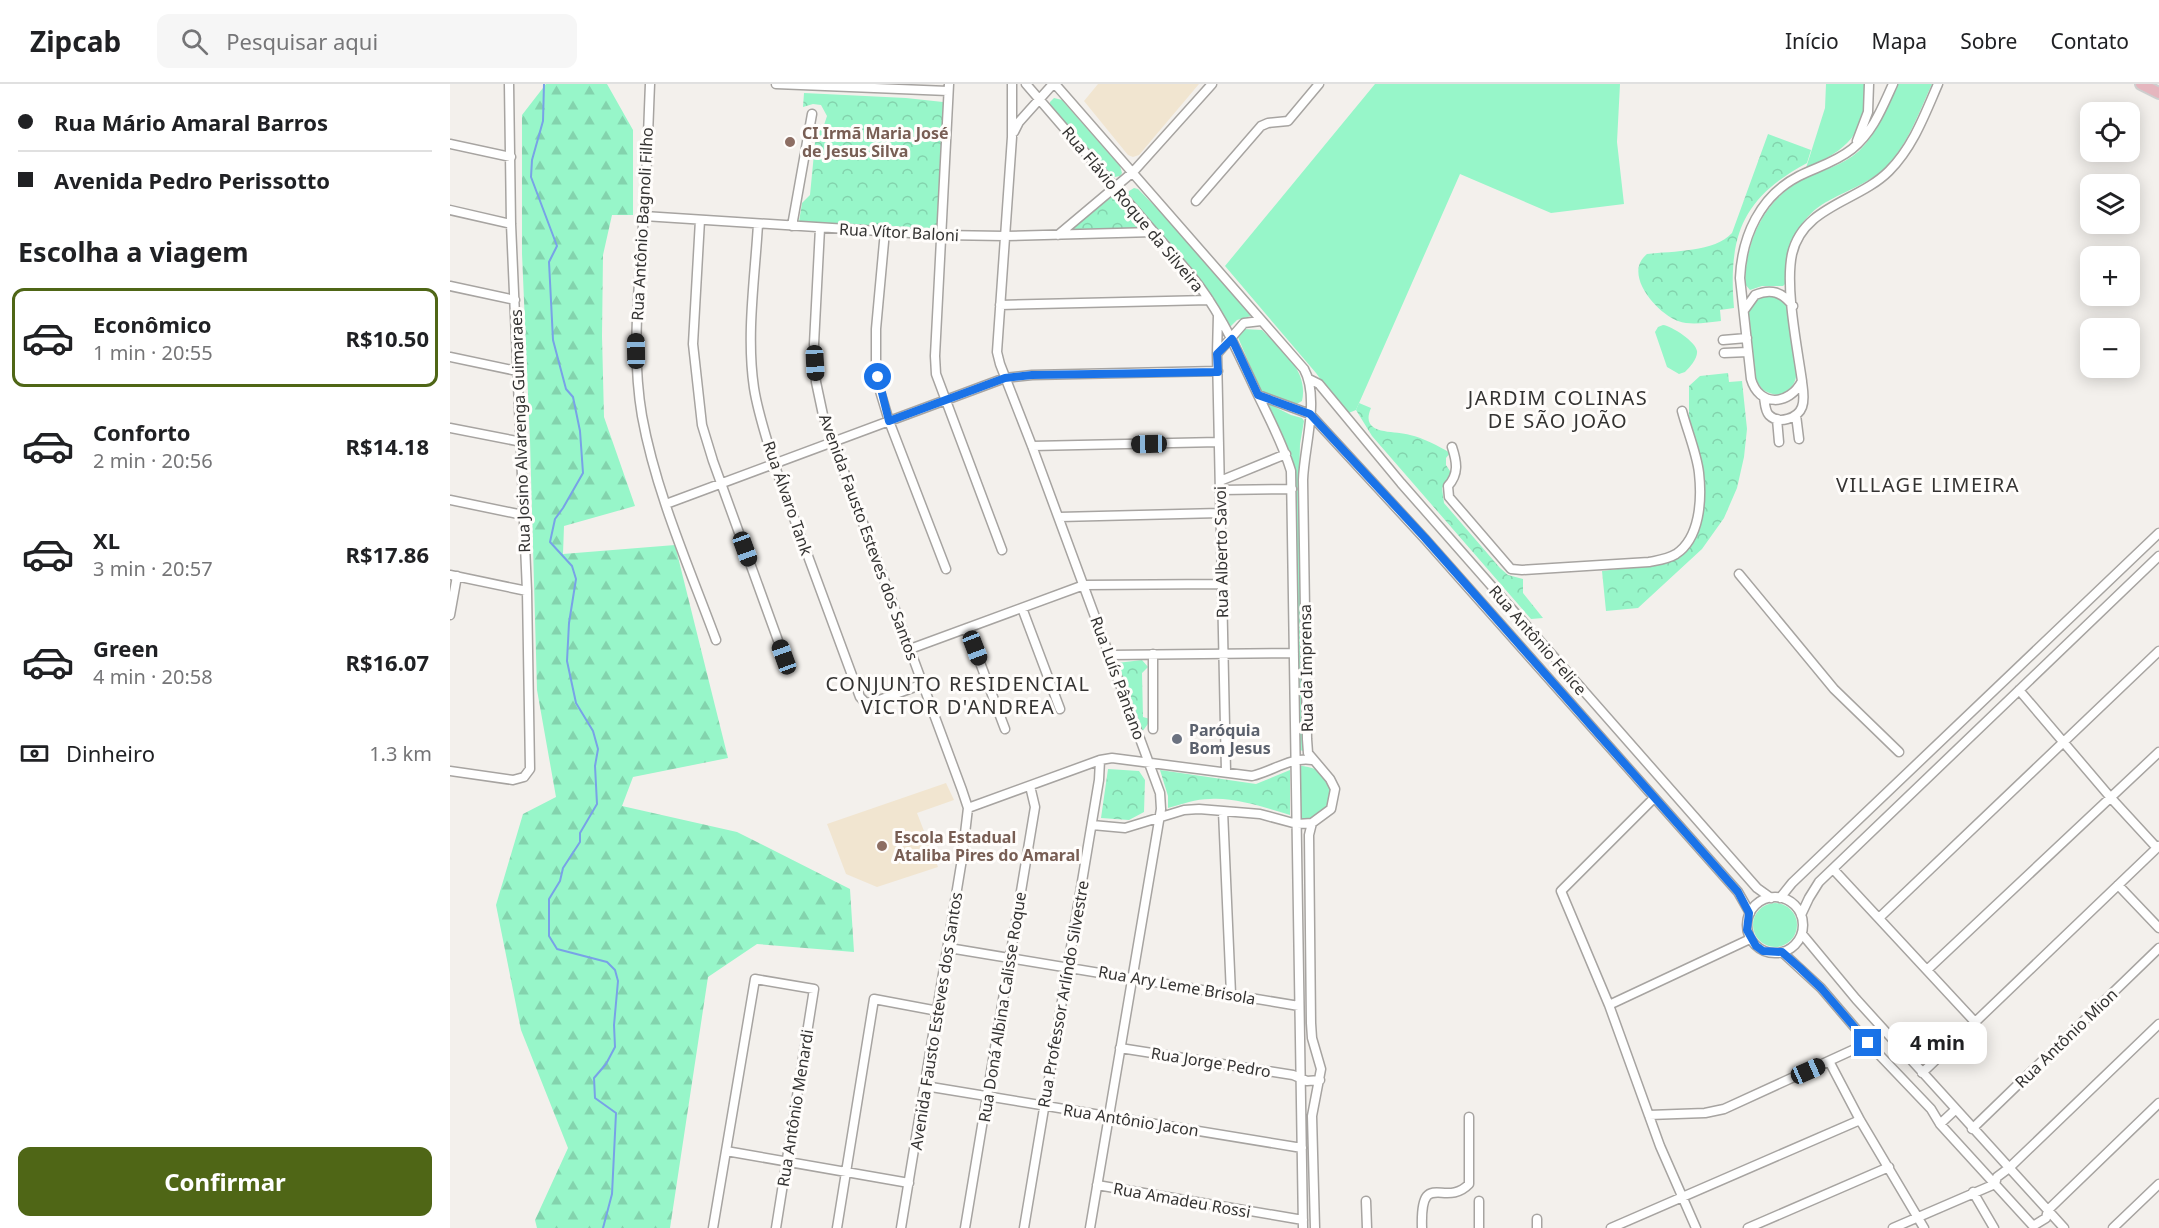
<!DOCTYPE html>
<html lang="pt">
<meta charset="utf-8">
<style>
:root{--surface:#fff;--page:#f6f6f6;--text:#202124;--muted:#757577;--line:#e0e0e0;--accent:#4f6616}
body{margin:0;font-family:"Noto Sans",sans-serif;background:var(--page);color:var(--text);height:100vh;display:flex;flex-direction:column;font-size:22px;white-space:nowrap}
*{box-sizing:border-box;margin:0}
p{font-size:20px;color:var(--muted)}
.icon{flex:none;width:33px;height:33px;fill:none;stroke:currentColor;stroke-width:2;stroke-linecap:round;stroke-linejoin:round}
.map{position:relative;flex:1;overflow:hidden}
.sheet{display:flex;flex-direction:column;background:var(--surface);width:450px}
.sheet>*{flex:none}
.guide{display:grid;align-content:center;height:132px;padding:0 18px;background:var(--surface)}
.buttons{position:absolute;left:1630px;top:18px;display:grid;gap:12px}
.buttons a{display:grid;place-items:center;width:60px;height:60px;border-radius:12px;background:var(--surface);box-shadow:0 3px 15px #0003;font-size:30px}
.end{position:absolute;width:27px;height:27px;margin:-14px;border:8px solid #1a73e8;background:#fff;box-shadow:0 0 0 3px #fff}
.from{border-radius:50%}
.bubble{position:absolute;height:42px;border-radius:12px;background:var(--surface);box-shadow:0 3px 15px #0003;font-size:20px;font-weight:700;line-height:42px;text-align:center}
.car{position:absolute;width:18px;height:36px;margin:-18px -9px;border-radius:8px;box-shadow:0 0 4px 2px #0007;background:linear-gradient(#222 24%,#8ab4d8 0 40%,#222 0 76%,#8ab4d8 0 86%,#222 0)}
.guide b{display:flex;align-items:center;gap:21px;height:57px;font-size:22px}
.guide b+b{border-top:2px solid var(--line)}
.guide i{width:15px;height:15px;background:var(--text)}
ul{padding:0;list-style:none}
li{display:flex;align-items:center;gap:18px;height:99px;margin:0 12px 9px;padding:0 6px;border:3px solid transparent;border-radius:12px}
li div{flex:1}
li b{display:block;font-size:22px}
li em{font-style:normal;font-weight:700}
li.active{border-color:var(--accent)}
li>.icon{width:54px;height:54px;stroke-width:1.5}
h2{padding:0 18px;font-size:27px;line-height:72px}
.pay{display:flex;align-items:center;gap:15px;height:66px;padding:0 18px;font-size:22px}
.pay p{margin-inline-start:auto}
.button{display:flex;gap:12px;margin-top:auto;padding:12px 18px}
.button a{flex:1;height:69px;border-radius:12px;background:var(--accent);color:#fff;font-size:24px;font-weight:700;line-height:69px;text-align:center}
header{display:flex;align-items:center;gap:36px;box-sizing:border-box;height:84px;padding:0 30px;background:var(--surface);border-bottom:2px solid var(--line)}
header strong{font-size:28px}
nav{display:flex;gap:33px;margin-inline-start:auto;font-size:21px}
.search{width:420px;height:54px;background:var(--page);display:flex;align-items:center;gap:15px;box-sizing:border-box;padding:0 21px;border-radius:12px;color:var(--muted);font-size:22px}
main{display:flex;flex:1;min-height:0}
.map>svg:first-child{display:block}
.education{fill:#f1e5d0}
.grass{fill:#97f6c9}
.forest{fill:url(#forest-firs)}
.park{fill:url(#park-crowns)}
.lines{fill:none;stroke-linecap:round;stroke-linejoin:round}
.stream{stroke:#78a2e7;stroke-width:2}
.minor-casing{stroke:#a7a4a1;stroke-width:11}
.major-casing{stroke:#cecece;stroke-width:14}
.minor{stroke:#fff;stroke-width:8}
.major{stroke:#e5b6be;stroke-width:10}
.route{stroke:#1a73e8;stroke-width:8}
.education-dot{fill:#8d6e63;stroke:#fffdfb;stroke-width:2}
.worship-dot{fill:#6b7280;stroke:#fffdfb;stroke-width:2}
.labels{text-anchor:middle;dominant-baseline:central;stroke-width:6;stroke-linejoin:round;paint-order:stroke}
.education-label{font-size:16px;font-weight:bold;fill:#785e54;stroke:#fffdfb;text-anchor:start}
.street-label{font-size:16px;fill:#343332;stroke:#fffdfb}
.worship-label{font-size:16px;font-weight:bold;fill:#5b616d;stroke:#fffdfb;text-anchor:start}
.quarter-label{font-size:20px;letter-spacing:1.5px;fill:#343332;stroke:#fffdfb}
</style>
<header>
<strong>Zipcab</strong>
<div class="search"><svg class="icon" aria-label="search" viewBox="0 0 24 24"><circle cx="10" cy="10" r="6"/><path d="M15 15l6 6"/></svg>Pesquisar aqui</div>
<nav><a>Início</a><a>Mapa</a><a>Sobre</a><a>Contato</a></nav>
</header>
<main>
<section class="sheet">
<div class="guide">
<b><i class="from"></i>Rua Mário Amaral Barros</b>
<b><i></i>Avenida Pedro Perissotto</b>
</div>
<h2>Escolha a viagem</h2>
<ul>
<li class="active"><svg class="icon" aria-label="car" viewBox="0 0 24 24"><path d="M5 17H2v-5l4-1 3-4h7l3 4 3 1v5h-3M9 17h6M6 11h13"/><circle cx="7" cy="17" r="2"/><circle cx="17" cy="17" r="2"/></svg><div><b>Econômico</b><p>1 min · 20:55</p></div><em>R$10.50</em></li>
<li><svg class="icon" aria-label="car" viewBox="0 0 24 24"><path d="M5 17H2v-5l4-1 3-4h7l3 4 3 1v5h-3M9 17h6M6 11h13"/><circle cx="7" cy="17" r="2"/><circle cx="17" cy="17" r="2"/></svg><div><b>Conforto</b><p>2 min · 20:56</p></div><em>R$14.18</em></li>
<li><svg class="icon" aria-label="car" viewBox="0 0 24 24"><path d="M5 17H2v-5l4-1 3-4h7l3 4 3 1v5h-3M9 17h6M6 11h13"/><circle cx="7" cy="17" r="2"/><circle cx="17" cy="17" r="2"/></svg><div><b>XL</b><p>3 min · 20:57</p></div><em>R$17.86</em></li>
<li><svg class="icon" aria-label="car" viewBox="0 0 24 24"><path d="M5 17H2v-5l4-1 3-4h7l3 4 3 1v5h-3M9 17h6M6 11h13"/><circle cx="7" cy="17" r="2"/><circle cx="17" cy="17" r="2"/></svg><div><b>Green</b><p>4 min · 20:58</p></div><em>R$16.07</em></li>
</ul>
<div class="pay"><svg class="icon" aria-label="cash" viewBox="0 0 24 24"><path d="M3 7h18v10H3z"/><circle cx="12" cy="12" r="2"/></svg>Dinheiro<p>1.3 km</p></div>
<div class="button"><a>Confirmar</a></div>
</section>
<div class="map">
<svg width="1709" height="1144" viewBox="0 0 1709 1144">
<defs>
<pattern id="forest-firs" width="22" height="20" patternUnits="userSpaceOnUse" patternTransform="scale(1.5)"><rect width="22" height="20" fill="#97f6c9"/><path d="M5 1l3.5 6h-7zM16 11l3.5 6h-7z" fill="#83d3ad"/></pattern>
<pattern id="park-crowns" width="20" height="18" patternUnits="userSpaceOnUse" patternTransform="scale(1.5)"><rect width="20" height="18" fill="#97f6c9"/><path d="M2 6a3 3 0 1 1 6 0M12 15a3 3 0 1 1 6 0" fill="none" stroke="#83d3ad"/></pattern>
</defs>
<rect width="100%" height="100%" fill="#f3f0ec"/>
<!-- education -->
<path class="education" d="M648,0h101l-60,71 -6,2 -5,-2 -44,-54z
M496,699l8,17 -37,13 21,54 -61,20 -31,-13 -19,-50z"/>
<!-- grass -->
<path class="grass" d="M925,0h245l-3,58 7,62 -73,9 -91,-39 -104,236 -10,4 -30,-41 -91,-107z
M1376,0h39c1,50 -16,65 -59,84l19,-60z
M1448,0h34c-13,28 -24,61 -47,84 -16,15 -35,21 -55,32 -32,16 -45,49 -44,83l-3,3h-21l-12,4 -5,-6c0,-42 19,-84 57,-104 19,-10 40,-14 57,-29 19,-19 28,-43 39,-67z
M604,14l8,2 58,66 2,7 -2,3 -5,1 -10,-5 -55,-66v-4z
M684,104l4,1 50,51 63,76 -14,4 -8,8 -99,-127 -4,-8z
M1321,211c10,3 14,7 19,15l7,61c-1,13 -6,19 -18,24 -12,-1 -19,-5 -23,-17l-8,-64c4,-13 10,-17 23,-19z
M1213,241c9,1 33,17 34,26 1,7 -7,16 -12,21l-6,2 -12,-7 -12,-35 3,-5z
M793,245l19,1c19,20 47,40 40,71l-7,4 -33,-11 -25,-59z
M819,320l22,11 11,3 2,3 -4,23 -1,38 4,269 -3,-1 -6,-283 -29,-59z
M850,682c14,0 31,9 31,26 0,5 -2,10 -3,15l-18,13 -10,1z
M1303 841a22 22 0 1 1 44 0a22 22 0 1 1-44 0Z"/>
<!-- forest -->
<path class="forest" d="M96,0h61l26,46v85h-21l-9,40 -1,81 2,81 31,89 -71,20 -1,28 112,-9 53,213 -95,19 -11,29 115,26 113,57 4,63 -97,-8 -49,33 -38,251h-133l-2,-8 33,-72 -47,-118 -25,-125 27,-91 33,-17 -19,-107 -7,-250 -8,-186v-139z"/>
<!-- park -->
<path class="park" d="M354,9l102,5 37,4 3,6 -7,115 -7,5 -133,-6 3,-19 8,-8 6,-62 7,-5 4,-12 -6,-11 -8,-1 -10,3z
M1318,50l43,16 -4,13c-65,35 -79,73 -73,145l-14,2 1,11c-13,1 -29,5 -43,0 -21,-8 -56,-47 -31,-67 26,-3 68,-2 85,-21z
M665,110l31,35 -77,2z
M1278,289l1,9 13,-1 5,48 -3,28 -7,31 -13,30 -22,31 -64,59 -32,3 -4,-40 65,-8 20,-13 7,-9 8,-27 -13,-93v-35l11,-10z
M909,319l12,5c-12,28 23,22 39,27 13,3 29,11 40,18l-4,5v7l6,9 -10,14 2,15 56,65 8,7 15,4v14l20,25 -12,1 -159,-183 -16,-26z
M692,576l6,7 -6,6 1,44 7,2v2l-8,11 -24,-64 -1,-5z
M658,685l31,2 6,9 -1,32 -15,8 -28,-2z
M710,686l96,14 34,-14v45c-24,-7 -55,-18 -80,-16 -14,0 -28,5 -42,9v-12z"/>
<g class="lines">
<!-- stream -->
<path class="stream" d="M94,0l-1,37 -11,39 -1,17 26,69 -8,16 4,78 13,49 7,8 7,34 3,42 -20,35 -8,11 -5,23 22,24 4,13 -7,44 -2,38 9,42 17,28 5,18 -3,17 2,38 -17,29v9l-17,26 -3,13 -11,18v37l8,13 50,13 8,8 3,11 -4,44 1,22 -9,17 -12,14 1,20 21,15 -4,81 -9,34"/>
<!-- minor casing -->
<g class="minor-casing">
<path id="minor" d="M200,0c-2,47 -3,94 -7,141 -4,64 -12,127 -1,191 14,77 47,151 74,224
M326,0l172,7
M499,0l-14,272 1,18 66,176
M562,0v53l-15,215 3,12 32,82 128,347 1,16 -71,419
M576,0l164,190c30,36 48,79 68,121 12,25 25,49 33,76l12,757
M605,0l249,285c16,29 0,78 -1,111l4,259 1,14 22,26 5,10 -4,20 -19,14 -3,12 2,188 1,15 9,31 -9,47 3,112
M1443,0c-11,24 -20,48 -41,65 -16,13 -35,18 -53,27 -39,20 -57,60 -59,102l11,101c8,28 38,27 51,2 -5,-35 -17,-94 -10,-127 11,-48 66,-52 97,-83 24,-24 36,-57 49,-87
M564,48l5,-10 34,-38
M1407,57l11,-29 1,-28
M0,60l61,13
M746,117l65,-75 7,-3 20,-2 31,-37
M0,126l61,14
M194,132l297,19 64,1 149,-4
M250,136l-7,124 9,81 11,36 71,196
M308,140c-3,53 -12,111 -4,164 4,26 13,51 20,76l86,233 5,5 6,1 52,-19
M342,142l20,-112
M370,144l-6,116 2,38 7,33 139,375 6,18 -6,51 -61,369
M435,147l-9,98v34l4,28 9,30 57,148
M608,151l75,-63 79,-88
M0,202l65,14
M550,221l209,-5
M1295,225l10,-14c16,-7 27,-3 38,11
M1273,256l24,-2
M1274,269l24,-1
M767,270l1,-39
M0,273l67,14
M859,295l10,5 82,99 356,405 14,10
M808,311l52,19 9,10 106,115 313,353 12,21
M1314,313c1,6 1,14 5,18 10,10 29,3 33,-8 3,-8 1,-17 0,-25
M1346,331l3,24
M1327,335l2,23
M0,344l72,14
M582,362l187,-4
M1002,363c5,15 7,27 -4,39l1,11 62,72 11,1 127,-8c10,-2 19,-3 27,-8 24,-16 26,-54 23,-81 -2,-19 -12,-43 -17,-62
M770,397l66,-27
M770,406l72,-1
M0,416l73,15
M216,420l339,-126 27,-3 186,-4
M609,433l161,-4
M1289,490l95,115 65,63
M0,491l77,16
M572,524l38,101
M0,531l7,-39
M517,544l38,101
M460,565l174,-64 138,-1
M703,570v75
M659,571l185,-2
M1569,606l92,108 46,50
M0,687l63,9 11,-3 6,-8 -3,-178 -16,-367 -2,-140
M776,688l-9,-418 27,-31 17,-2
M1203,715l-92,92 48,114 51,141 36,82
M518,724l132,-48 12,-2 140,18c21,-5 38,-19 60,-16
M773,727l8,183
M642,741l33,3 59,-18 15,-1 61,5 37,10 15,-1
M1383,785l142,153
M1668,801l41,43
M1297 841a28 28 0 1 1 56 0a28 28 0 1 1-56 0Z
M1330,814l12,-15 367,-350
M1351,831l8,-17 10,-16 340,-326
M1429,834l280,-267
M1352,850l54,65 208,229
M499,864l350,58
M1332,868l39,36 47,55 63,66 9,15 95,104
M1477,886l232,-218
M1159,921l141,-66
M670,964l173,27 14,6 13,-1
M1379,977l31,59 64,108
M1472,989l237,-227
M475,1002l377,62
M1199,1031l56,-2 19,-4 144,-66
M1490,1040l15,-14
M1522,1045l187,-181
M276,1067l183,32
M647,1101l206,35
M1523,1108l21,36
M916,1117l1,27
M1029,1117v27
M1087,1135v9
M1583,1142l13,-8 2,-8 111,-107
M263,1144l42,-249 59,10 -38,239
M387,1144l37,-229 64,12
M515,1144l70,-421 -5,-21
M574,1144l75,-448 1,-20
M972,1144c-2,-61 23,-19 47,-44v-67
M1161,1144l249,-108
M1298,1144l141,-61
M1443,1144l102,-44 2,-7 12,-9 150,-144
M1663,1144l46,-44"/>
</g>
<!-- major casing -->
<g class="major-casing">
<path id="major" d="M1691,0l18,9"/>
</g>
<!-- minor -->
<use href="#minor" class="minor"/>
<!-- major -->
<use href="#major" class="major"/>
</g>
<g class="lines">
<!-- route -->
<path class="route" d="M428,293l11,44 116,-43 27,-3 186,-3 -1,-18 15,-15 26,56 52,19 115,124 313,354 11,21 -2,17 9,16 7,5 19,1 18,16 21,20 47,55"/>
</g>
<!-- markers -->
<g class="education-dot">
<circle cx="340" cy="58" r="6"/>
<circle cx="432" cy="762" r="6"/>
</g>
<circle class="worship-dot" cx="727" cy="655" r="6"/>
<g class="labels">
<!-- education labels -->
<g class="education-label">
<text x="352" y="49">CI Irmã Maria José<tspan x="352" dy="18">de Jesus Silva</tspan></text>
<text x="444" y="753">Escola Estadual<tspan x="444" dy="18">Ataliba Pires do Amaral</tspan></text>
</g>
<!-- street labels -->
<g class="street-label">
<text transform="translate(683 125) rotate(50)">Rua Flávio Roque da Silveira</text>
<text transform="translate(192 140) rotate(-87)">Rua Antônio Bagnoli Filho</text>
<text transform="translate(449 148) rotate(3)">Rua Vítor Baloni</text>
<text transform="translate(70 347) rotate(-92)">Rua Josino Alvarenga Guimaraes</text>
<text transform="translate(338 414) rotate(71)">Rua Álvaro Tank</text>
<text transform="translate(419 453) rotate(70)">Avenida Fausto Esteves dos Santos</text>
<text transform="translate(771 468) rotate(-91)">Rua Alberto Savoi</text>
<text transform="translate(1088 556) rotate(49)">Rua Antônio Felice</text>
<text transform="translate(856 584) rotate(-91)">Rua da Imprensa</text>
<text transform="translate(668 594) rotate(70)">Rua Luís Pântano</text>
<text transform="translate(727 901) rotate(10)">Rua Ary Leme Brisola</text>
<text transform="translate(613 910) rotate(-80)">Rua Professor Arlíndo Silvestre</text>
<text transform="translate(552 923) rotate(-81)">Rua Doná Albina Calisse Roque</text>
<text transform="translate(486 937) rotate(-81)">Avenida Fausto Esteves dos Santos</text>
<text transform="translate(1616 954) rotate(-44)">Rua Antônio Mion</text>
<text transform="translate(761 978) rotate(9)">Rua Jorge Pedro</text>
<text transform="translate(345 1024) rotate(-81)">Rua Antônio Menardi</text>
<text transform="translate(681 1036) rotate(9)">Rua Antônio Jacon</text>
<text transform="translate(732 1116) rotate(10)">Rua Amadeu Rossi</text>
</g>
<!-- worship labels -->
<g class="worship-label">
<text x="739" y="646">Paróquia<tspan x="739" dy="18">Bom Jesus</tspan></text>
</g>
<!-- quarter labels -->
<g class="quarter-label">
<text x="1108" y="313">JARDIM COLINAS<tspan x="1108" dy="23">DE SÃO JOÃO</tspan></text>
<text x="1478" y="400">VILLAGE LIMEIRA</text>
<text x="508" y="599">CONJUNTO RESIDENCIAL<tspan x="508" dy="23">VICTOR D'ANDREA</tspan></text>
</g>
</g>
</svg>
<div class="buttons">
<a><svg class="icon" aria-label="locate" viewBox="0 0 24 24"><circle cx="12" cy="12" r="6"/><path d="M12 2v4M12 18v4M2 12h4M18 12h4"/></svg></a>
<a><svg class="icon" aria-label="layers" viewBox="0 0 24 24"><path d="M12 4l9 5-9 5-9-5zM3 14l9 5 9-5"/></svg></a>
<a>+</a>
<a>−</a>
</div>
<i class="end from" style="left:428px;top:293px"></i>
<i class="end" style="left:1418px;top:959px"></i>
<div class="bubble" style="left:1438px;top:938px;width:99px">4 min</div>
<i class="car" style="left:186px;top:267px;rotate:359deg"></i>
<i class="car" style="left:365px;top:279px;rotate:177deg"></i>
<i class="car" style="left:699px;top:360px;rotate:269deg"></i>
<i class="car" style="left:295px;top:465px;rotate:160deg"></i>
<i class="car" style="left:525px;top:564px;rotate:159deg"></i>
<i class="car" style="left:334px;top:573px;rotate:340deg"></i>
<i class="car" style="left:1358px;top:987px;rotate:66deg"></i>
</div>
</main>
